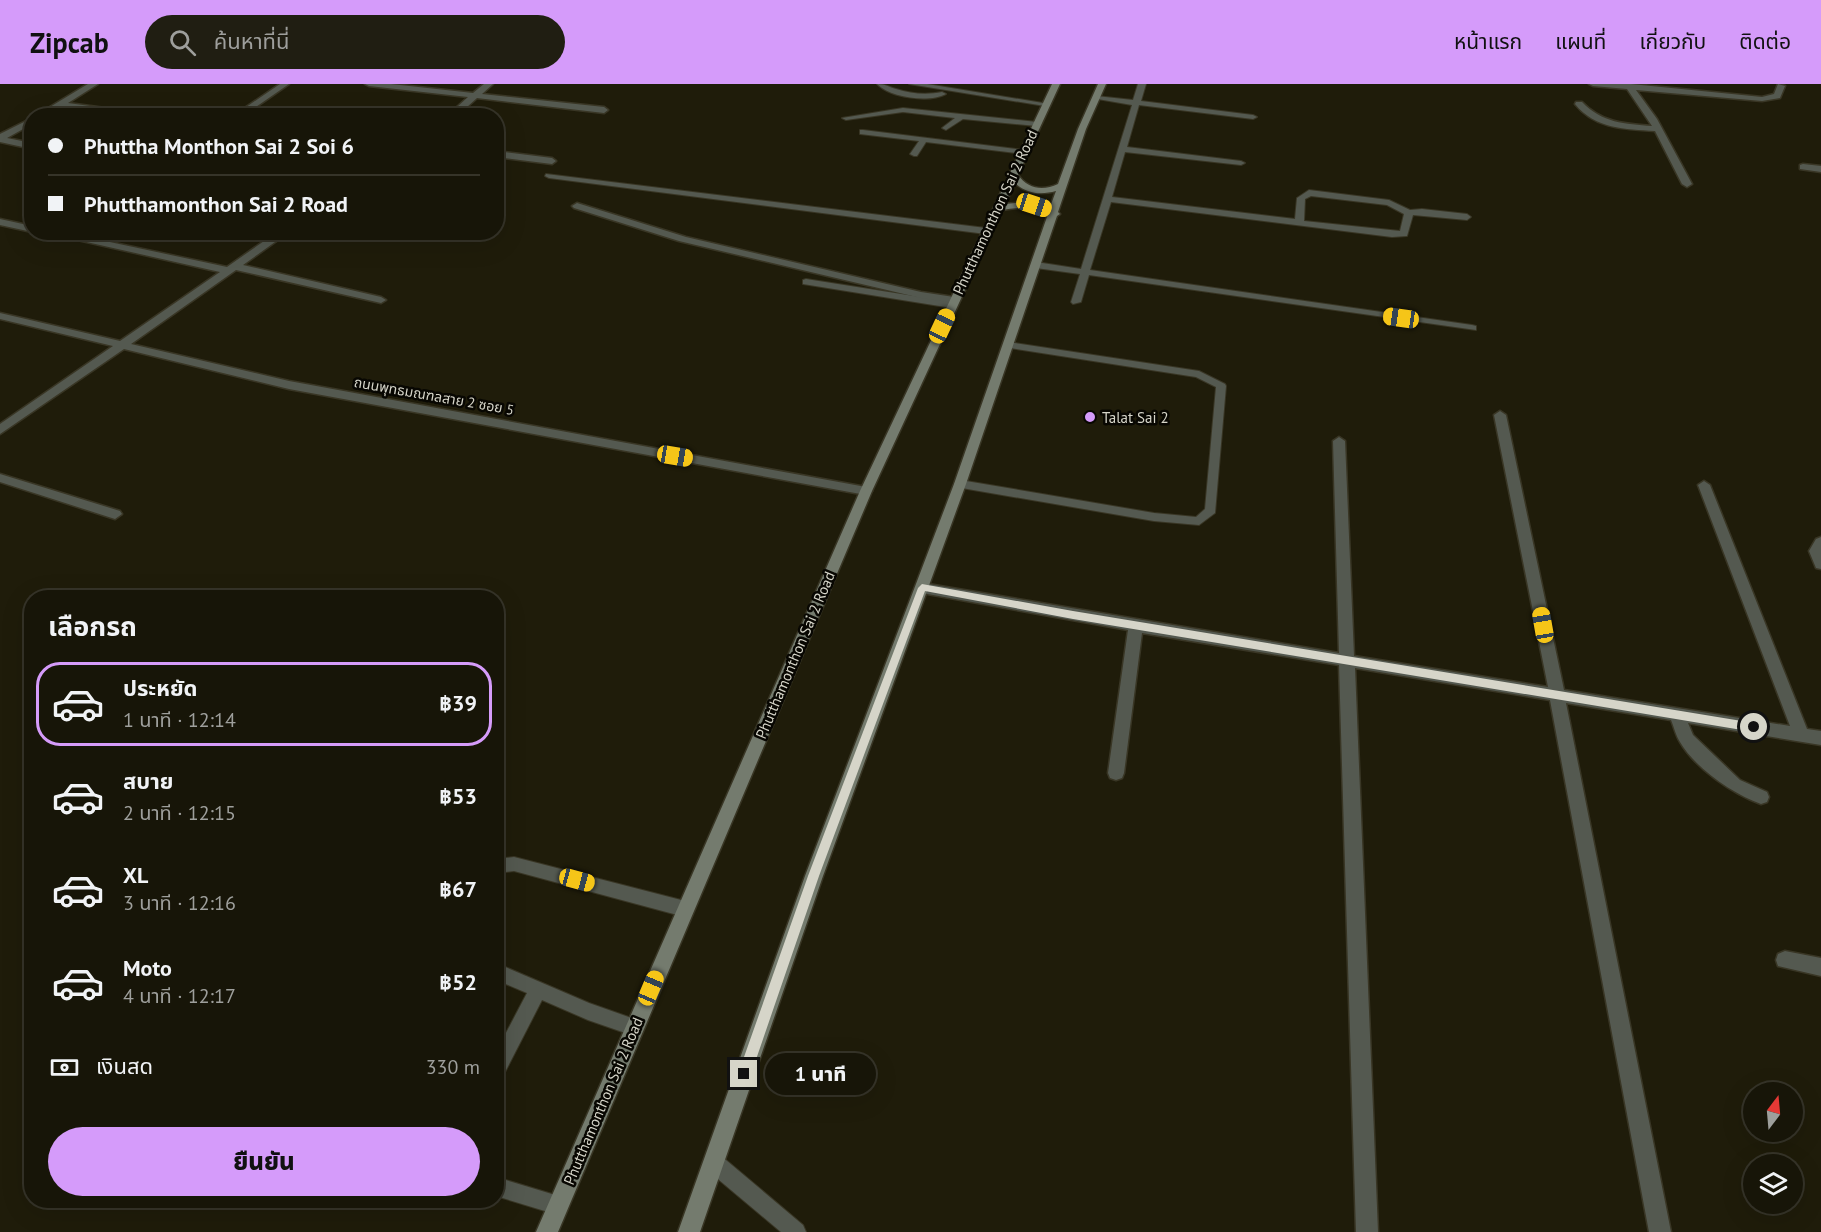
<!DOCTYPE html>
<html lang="th">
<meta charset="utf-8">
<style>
:root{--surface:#171508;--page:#201e12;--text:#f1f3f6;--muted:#9e9f9c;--line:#363429;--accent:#d59bfa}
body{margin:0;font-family:"PT Sans","Noto Sans Thai",sans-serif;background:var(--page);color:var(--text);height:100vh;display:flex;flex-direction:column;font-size:22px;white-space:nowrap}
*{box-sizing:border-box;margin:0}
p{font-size:20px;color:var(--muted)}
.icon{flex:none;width:33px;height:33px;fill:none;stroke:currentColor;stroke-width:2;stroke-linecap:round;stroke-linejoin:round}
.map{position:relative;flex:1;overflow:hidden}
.sheet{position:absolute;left:24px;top:506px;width:480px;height:618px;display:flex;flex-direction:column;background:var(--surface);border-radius:24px;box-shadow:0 6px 24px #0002,0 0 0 2px var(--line)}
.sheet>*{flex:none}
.banner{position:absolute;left:24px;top:24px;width:480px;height:132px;border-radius:24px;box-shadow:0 6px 24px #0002,0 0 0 2px var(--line);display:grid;align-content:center;height:132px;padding:0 24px;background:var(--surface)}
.needle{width:39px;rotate:16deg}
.fabs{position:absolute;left:1743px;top:998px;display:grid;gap:12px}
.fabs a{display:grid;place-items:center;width:60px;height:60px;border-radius:50%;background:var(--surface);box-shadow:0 6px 24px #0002,0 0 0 2px var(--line);font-size:30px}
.end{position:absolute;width:27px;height:27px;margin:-14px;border:8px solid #d6d5c9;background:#111;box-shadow:0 0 0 3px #111}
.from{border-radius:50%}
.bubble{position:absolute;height:42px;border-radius:21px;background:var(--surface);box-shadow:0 6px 24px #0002,0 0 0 2px var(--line);font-size:20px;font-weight:800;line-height:42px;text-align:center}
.car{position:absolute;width:18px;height:36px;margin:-18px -9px;border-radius:8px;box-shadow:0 0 4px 2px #0007;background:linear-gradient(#f5c518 24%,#345 0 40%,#f5c518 0 76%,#345 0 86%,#f5c518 0)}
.banner b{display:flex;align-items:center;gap:21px;height:57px;font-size:22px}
.banner b+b{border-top:2px solid var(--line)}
.banner i{width:15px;height:15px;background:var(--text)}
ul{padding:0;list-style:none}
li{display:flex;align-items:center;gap:18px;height:84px;margin:0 12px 9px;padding:0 12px;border:3px solid transparent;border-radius:24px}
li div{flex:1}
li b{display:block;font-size:22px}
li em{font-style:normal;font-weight:800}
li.current{border-color:var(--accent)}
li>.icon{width:54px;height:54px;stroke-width:1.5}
h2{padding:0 24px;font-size:27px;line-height:72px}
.pay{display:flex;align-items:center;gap:15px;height:66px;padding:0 24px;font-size:22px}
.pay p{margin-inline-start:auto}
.cta{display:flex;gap:12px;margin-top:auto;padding:12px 24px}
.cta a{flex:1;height:69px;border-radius:36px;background:var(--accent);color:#111;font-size:24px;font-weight:800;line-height:69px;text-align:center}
header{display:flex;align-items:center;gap:36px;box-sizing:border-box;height:84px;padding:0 30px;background:var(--accent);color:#111}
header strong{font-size:28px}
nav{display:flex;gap:33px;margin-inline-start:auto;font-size:21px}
.search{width:420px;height:54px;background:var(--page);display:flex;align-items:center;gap:15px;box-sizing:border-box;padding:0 21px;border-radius:33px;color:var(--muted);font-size:22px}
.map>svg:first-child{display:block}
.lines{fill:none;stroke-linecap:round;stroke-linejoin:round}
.lane-casing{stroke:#393625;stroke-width:2}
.street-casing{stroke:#393625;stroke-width:3}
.secondary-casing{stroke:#393625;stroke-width:3}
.lane{fill:#545950;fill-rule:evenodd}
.street{fill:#545950;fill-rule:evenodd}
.secondary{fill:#747b6e;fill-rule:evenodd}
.route{fill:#d6d5c9}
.poi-dot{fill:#d59bfa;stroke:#080702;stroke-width:2}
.labels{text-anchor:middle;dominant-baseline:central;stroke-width:5;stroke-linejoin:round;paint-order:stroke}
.far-street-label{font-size:14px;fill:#d6d5c9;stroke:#080702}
.street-label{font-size:15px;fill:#d6d5c9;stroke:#080702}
.poi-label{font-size:15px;fill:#d6d5c9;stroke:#080702;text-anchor:start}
</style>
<header>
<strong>Zipcab</strong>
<div class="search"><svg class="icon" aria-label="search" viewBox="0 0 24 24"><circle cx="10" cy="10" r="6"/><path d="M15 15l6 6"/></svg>ค้นหาที่นี่</div>
<nav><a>หน้าแรก</a><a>แผนที่</a><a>เกี่ยวกับ</a><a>ติดต่อ</a></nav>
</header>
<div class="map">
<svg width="1821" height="1148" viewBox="0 0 1821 1148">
<rect width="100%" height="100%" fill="#1f1c0a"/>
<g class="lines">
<!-- lane casing -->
<g class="lane-casing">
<path id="lane" d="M877,0c8,0 12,3 19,5 15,5 32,6 46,3l4,2c-17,9 -55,4 -69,-10z
M909,0h18l122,20 -4,2z
M1138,0h8l-5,17 112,14 4,2 -4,2 -114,-14 -12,42 114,14 4,2 -4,2 -116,-13 -13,45 183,22 2,-21 12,-8 80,10 21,10 12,-1 45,5 4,3 -4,3 -54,-5 -6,21 -15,1 -281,-35 -21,68 382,55 4,1v4l-387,-55 -8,27 -8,2 -2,-2 9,-28 -44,-6 -5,-3 5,-3 45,7 51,-164 -40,-7 4,-2 37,4zM1311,112l76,9 17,9 -4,17 -96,-10 1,-22z
M903,24l134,14 4,2 -4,2 -74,-7 -17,11 -4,-2 13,-10 -52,-6 -57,8 -4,-2z
M863,46l161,20 4,2 -4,2 -98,-12 -9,14h-3l-4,-2 9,-13 -59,-7v-4z
M546,90l440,54 4,3 -4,3 -437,-56 -4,-2z
M806,195l146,23 5,3 -5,3 -149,-24v-4z
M1008,258l191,29 26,13 1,2 -11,127 -16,12 -45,-4 -198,-34 -2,-3 2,-3 4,-1 194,33 42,4 9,-8 11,-122 -20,-10 -192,-30v-4z
M514,773l171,44 6,3 2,5 -2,5 -6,3 -171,-46 -18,2v-14z
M496,879l93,40 51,18 3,6 -3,6 -6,3 -46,-16 -46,-20 -40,78 -6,3v-29l31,-59 -31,-13z
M713,1069l7,2 83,70 3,7h-25l-75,-63 -2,-7 2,-7z
M496,1093l69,21 3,7 -3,7 -7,3 -62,-19z"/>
</g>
<!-- street casing -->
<g class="street-casing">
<path id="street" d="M88,0h10l-30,19 96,13h-29l-74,-9 -15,9h-11z
M280,0h9l-46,32h-10z
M365,0h26l82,9 11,-9h9l-11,10 122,13 4,3 -4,3 -127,-15 -20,18h-10l21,-19 -99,-11z
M1589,0h42l131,13 12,-3 4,-10 7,2 -5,12 -18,3 -126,-11 21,29 35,65 -5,3 -5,-3 -27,-53c-30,-2 -60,-2 -80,-27l1,-2h6c20,21 43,22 70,24l-25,-37 -34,-3z
M32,34v6l-25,14 25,5v6l-32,-7v-8z
M496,67l56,7 4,3 -4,3 -56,-7z
M1803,80l18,2v6l-21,-3v-4z
M577,119l109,34 235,55 33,5 5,3 -5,3 -33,-5 -242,-57 -105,-33 -2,-2z
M0,135l32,7v6l-32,-7z
M42,148h21l164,35 50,-35h12l-46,33 138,32 5,3 -5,3 -145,-33 -105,74 158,37 577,106 6,4 -6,4 -577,-106 -165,-40 -124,85v-10l113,-78 -113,-27v-6l120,28 100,-69z
M451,148h11v1l-5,3z
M1500,327l6,4 58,275 226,36 -92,-241 6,-4 6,4 97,244 14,2v14l-133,-22 5,12 47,45 27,12 2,5 -2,5 -6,2c-28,-10 -66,-36 -81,-62 -4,-6 -6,-15 -9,-22l-105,-17 105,529h-22l-99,-532 -195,-32 23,564h-22l-17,-567 -197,-32 -18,140 -2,5 -6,2 -6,-2 -2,-5 20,-143 -206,-37 -7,-5 7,-5 417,70 -6,-212 6,-4 6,4 9,215 194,31 -54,-272z
M0,390l120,37 2,3 -7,5 -115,-37z
M1821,453v32l-5,-1 -7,-17 7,-12z
M1785,867l36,7v18l-43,-10 -2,-6 2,-6z"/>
</g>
<!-- secondary casing -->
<g class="secondary-casing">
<path id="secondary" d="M1052,0h8l-42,91c10,14 25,16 40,9l20,-55 20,-45h8l-20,45 -28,83 2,2 -3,2 -91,268 -143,392 -123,356h-22l127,-356 149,-392 94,-270c-15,-8 -30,-7 -46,-4l-130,281 -314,741h-22l324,-741zM1015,99c12,11 26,12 41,8l-6,16 -24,-5 -21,2z"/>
</g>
<!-- lane -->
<use href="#lane" class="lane"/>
<!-- street -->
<use href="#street" class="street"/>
<!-- secondary -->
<use href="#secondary" class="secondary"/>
</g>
<!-- route -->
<path class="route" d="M922,500l151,27 681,112 5,4 -5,5 -681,-113 -148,-28 -106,285 -68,198 -2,5 -5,2 -4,-2 -2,-5 70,-198 110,-288z"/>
<!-- markers -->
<circle class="poi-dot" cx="1090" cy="333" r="6"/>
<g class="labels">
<!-- far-street labels -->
<g class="far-street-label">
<text transform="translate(434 312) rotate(10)">ถนนพุทธมณฑลสาย 2 ซอย 5</text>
</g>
<!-- street labels -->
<g class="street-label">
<text transform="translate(995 128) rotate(-65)">Phutthamonthon Sai 2 Road</text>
<text transform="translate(795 571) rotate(-67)">Phutthamonthon Sai 2 Road</text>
<text transform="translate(603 1017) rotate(-67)">Phutthamonthon Sai 2 Road</text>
</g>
<!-- poi labels -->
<g class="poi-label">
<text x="1102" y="333">Talat Sai 2</text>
</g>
</g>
</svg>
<div class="fabs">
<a><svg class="needle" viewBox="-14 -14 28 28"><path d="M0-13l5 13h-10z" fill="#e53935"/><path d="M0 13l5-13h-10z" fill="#9e9f9c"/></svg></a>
<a><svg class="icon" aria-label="layers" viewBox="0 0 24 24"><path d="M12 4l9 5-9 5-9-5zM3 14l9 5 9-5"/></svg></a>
</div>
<i class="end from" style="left:1754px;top:643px"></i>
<i class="end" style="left:744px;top:990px"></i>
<div class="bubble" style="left:765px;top:969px;width:111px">1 นาที</div>
<i class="car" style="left:1034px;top:121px;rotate:108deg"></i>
<i class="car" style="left:1401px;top:234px;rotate:278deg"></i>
<i class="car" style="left:942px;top:242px;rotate:25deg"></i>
<i class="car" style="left:675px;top:372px;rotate:100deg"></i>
<i class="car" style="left:1543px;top:541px;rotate:350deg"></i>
<i class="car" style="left:577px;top:796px;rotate:105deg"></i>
<i class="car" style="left:651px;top:904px;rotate:23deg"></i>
<div class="banner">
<b><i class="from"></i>Phuttha Monthon Sai 2 Soi 6</b>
<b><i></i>Phutthamonthon Sai 2 Road</b>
</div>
<section class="sheet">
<h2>เลือกรถ</h2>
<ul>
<li class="current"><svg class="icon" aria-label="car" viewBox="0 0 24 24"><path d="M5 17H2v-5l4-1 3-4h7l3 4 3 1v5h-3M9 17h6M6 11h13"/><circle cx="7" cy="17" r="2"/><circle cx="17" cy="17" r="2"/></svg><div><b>ประหยัด</b><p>1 นาที · 12:14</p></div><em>฿39</em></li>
<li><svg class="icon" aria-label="car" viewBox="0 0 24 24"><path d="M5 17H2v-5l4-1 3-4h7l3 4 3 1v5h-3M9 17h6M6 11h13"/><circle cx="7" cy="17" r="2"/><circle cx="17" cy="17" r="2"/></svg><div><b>สบาย</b><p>2 นาที · 12:15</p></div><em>฿53</em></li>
<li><svg class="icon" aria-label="car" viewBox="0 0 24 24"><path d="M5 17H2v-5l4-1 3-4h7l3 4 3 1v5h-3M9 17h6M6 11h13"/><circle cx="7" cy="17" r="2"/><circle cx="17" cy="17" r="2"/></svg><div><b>XL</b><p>3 นาที · 12:16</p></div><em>฿67</em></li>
<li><svg class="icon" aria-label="car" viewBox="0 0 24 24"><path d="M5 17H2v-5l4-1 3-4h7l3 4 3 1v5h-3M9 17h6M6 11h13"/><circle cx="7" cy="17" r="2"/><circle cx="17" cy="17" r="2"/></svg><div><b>Moto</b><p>4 นาที · 12:17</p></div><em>฿52</em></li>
</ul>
<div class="pay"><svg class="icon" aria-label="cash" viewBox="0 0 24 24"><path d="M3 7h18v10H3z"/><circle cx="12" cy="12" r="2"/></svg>เงินสด<p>330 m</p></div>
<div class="cta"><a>ยืนยัน</a></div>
</section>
</div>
